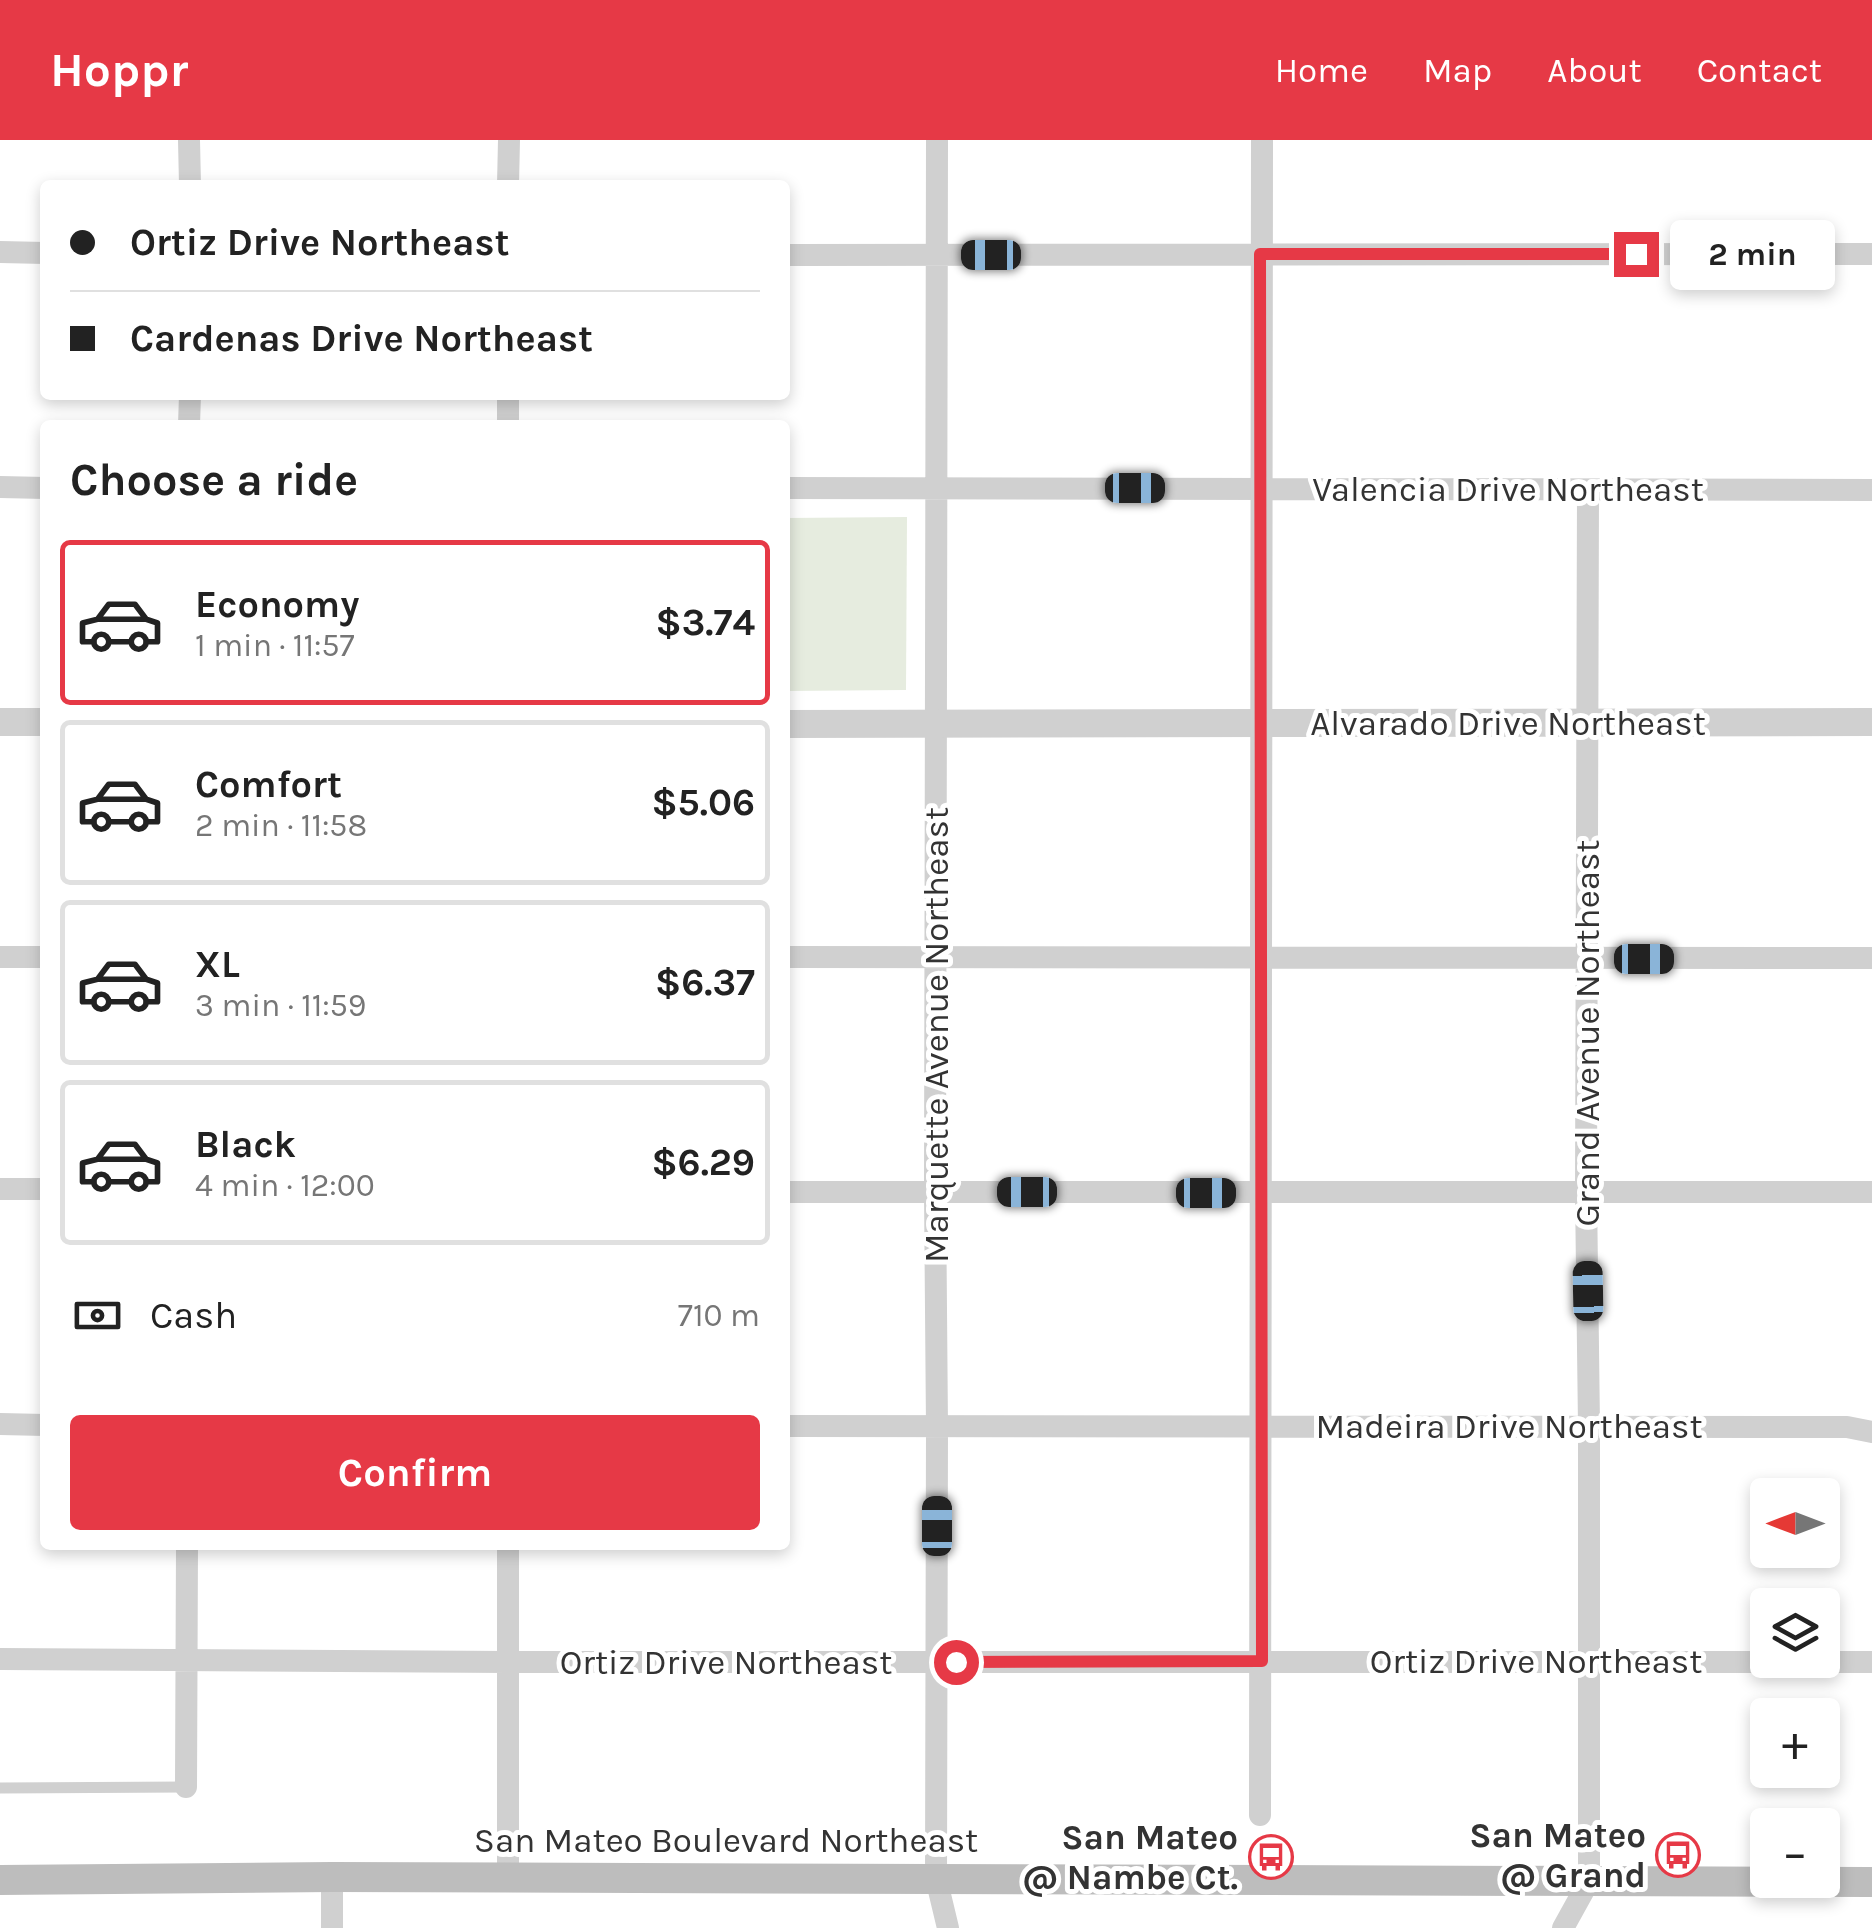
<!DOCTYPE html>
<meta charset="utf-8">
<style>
:root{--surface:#fff;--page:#f6f6f6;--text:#222;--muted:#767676;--line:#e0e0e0;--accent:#e63946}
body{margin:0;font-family:Karla,sans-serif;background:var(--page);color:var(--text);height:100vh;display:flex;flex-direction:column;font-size:38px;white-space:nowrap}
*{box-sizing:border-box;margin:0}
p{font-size:32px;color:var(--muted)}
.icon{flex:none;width:55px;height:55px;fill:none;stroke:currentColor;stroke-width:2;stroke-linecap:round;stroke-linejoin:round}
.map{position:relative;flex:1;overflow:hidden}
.details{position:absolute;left:40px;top:280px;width:750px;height:1130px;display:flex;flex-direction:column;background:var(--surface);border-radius:10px;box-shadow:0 5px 15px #0003}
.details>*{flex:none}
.banner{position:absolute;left:40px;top:40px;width:750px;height:220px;border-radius:10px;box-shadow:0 5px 15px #0003;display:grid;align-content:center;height:220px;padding:0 30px;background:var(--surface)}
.needle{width:65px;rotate:270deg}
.controls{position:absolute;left:1750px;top:1338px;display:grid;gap:20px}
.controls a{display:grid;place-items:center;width:90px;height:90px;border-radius:10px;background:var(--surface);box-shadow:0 5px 15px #0003;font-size:50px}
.end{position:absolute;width:45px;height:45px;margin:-22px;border:12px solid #e63946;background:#fff;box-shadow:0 0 0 5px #fff}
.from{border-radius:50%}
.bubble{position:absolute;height:70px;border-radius:10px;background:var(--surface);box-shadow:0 5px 15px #0003;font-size:32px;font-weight:700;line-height:70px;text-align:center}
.car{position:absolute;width:30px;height:60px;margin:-30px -15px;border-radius:12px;box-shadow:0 0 8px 2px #0007;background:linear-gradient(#222 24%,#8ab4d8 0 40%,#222 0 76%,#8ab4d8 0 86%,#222 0)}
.banner b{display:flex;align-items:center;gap:35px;height:95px;font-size:38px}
.banner b+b{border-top:2px solid var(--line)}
.banner i{width:25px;height:25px;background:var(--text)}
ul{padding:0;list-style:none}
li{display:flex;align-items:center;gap:30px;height:165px;margin:0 20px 15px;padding:0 10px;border:5px solid var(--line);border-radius:10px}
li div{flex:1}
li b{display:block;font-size:38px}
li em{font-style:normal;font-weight:700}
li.active{border-color:var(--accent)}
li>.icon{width:90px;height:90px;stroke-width:1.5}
h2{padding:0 30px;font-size:45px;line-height:120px}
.pay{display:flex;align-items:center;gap:25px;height:110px;padding:0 30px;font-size:38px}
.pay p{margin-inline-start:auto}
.cta{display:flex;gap:20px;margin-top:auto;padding:20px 30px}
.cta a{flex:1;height:115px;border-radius:10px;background:var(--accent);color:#fff;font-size:40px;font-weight:700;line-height:115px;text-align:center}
header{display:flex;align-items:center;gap:60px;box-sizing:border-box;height:140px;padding:0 50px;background:var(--accent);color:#fff}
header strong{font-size:48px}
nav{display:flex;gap:55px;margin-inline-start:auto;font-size:35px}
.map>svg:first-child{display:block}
.green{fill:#e6ecdf}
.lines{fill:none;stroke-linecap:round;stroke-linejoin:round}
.service{stroke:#d0d0d0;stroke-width:11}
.minor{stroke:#d0d0d0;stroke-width:22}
.tertiary{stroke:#d0d0d0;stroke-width:28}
.secondary{stroke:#bdbdbd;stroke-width:30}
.route{stroke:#e63946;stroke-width:12}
.labels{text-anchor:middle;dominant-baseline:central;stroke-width:10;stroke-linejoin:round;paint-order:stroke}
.street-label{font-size:35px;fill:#333;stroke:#fff}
.poi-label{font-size:35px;font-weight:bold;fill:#333;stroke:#fff;text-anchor:end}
</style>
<header>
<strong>Hoppr</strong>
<nav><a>Home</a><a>Map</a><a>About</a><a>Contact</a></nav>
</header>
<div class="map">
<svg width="1872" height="1788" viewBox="0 0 1872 1788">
<rect width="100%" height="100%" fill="#fff"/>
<!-- green -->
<path class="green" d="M907,377l-1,173 -121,1v-173z"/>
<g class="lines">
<!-- service -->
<path class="service" d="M0,1648l186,-1"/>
<!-- minor -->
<path class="minor" d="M189,0l1,45
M937,0l-2,1052 2,235 -1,451 12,50
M508,45l1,-45
M0,112l45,1
M785,115l1087,-1
M508,255v30
M189,285l1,-30
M0,347l45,1
M785,348l1087,2
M0,817h45
M785,817l1087,1
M0,1049h45
M785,1052h1087
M0,1284l45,1
M785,1286l1062,1 25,5
M0,1519l508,3h1364
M186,1647l1,-242
M1260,1675l2,-1675
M508,1737v-332
M332,1788v-51
M1563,1788l26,-47v-455l-3,-234 2,-701"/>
<!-- tertiary -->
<path class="tertiary" d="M0,582h45
M785,584l1087,-2"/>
<!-- secondary -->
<path class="secondary" d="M0,1740l332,-3 1540,5"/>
</g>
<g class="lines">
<!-- route -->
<path class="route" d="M956,1522l306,-1 -2,-1407h376"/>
</g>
<!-- icons -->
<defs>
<g id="bus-ring" transform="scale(2.25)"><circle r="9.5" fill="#fff" stroke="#e63946" stroke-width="1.5"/><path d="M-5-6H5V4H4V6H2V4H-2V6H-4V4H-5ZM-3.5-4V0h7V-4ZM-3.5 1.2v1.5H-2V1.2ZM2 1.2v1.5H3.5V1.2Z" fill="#e63946"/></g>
</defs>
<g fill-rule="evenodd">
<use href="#bus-ring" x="1678" y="1715"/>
<use href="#bus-ring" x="1271" y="1717"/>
</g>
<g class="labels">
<!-- street labels -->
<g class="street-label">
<text x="1508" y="349">Valencia Drive Northeast</text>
<text x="1508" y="583">Alvarado Drive Northeast</text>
<text transform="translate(1587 893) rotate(-90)">Grand Avenue Northeast</text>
<text transform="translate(936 895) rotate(-90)">Marquette Avenue Northeast</text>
<text x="1509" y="1286">Madeira Drive Northeast</text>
<text x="1536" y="1521">Ortiz Drive Northeast</text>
<text x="726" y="1522">Ortiz Drive Northeast</text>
<text x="726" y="1700">San Mateo Boulevard Northeast</text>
</g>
<!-- poi labels -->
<g class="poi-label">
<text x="1646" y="1695">San Mateo<tspan x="1646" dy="40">@ Grand</tspan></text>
<text x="1238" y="1697">San Mateo<tspan x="1238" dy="40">@ Nambe Ct.</tspan></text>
</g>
</g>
</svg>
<div class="controls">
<a><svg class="needle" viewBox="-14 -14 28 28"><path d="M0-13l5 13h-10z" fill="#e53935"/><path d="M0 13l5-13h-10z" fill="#767676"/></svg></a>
<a><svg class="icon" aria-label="layers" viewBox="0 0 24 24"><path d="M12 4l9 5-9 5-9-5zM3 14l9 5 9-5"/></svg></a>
<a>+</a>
<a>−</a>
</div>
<i class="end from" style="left:956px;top:1522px"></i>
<i class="end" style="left:1636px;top:114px"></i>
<div class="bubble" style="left:1670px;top:80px;width:165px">2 min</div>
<i class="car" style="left:991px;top:115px;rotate:270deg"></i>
<i class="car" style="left:1135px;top:348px;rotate:90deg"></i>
<i class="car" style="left:1644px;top:819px;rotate:90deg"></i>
<i class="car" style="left:1027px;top:1052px;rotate:270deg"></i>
<i class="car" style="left:1206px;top:1053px;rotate:90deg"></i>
<i class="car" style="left:1588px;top:1151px;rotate:359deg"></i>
<i class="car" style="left:937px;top:1386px;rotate:0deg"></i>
<div class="banner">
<b><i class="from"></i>Ortiz Drive Northeast</b>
<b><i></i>Cardenas Drive Northeast</b>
</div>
<section class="details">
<h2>Choose a ride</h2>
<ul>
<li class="active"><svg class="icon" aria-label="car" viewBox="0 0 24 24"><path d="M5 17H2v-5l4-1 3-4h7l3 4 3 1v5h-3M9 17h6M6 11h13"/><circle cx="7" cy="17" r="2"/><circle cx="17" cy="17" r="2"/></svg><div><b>Economy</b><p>1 min · 11:57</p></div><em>$3.74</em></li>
<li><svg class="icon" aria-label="car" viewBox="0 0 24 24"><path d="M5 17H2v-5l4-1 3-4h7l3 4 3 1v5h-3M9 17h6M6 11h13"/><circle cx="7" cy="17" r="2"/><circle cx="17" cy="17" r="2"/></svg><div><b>Comfort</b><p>2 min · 11:58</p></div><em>$5.06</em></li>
<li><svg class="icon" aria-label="car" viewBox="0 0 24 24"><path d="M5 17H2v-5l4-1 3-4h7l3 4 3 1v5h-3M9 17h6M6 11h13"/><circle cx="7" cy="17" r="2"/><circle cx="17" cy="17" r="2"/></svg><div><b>XL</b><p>3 min · 11:59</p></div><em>$6.37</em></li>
<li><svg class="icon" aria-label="car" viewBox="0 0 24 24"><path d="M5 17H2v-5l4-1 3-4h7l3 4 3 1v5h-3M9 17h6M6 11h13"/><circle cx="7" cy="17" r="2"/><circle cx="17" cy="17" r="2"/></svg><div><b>Black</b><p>4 min · 12:00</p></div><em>$6.29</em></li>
</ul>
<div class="pay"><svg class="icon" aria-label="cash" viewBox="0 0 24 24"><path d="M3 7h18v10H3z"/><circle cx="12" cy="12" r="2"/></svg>Cash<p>710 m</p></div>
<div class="cta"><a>Confirm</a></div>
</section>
</div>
